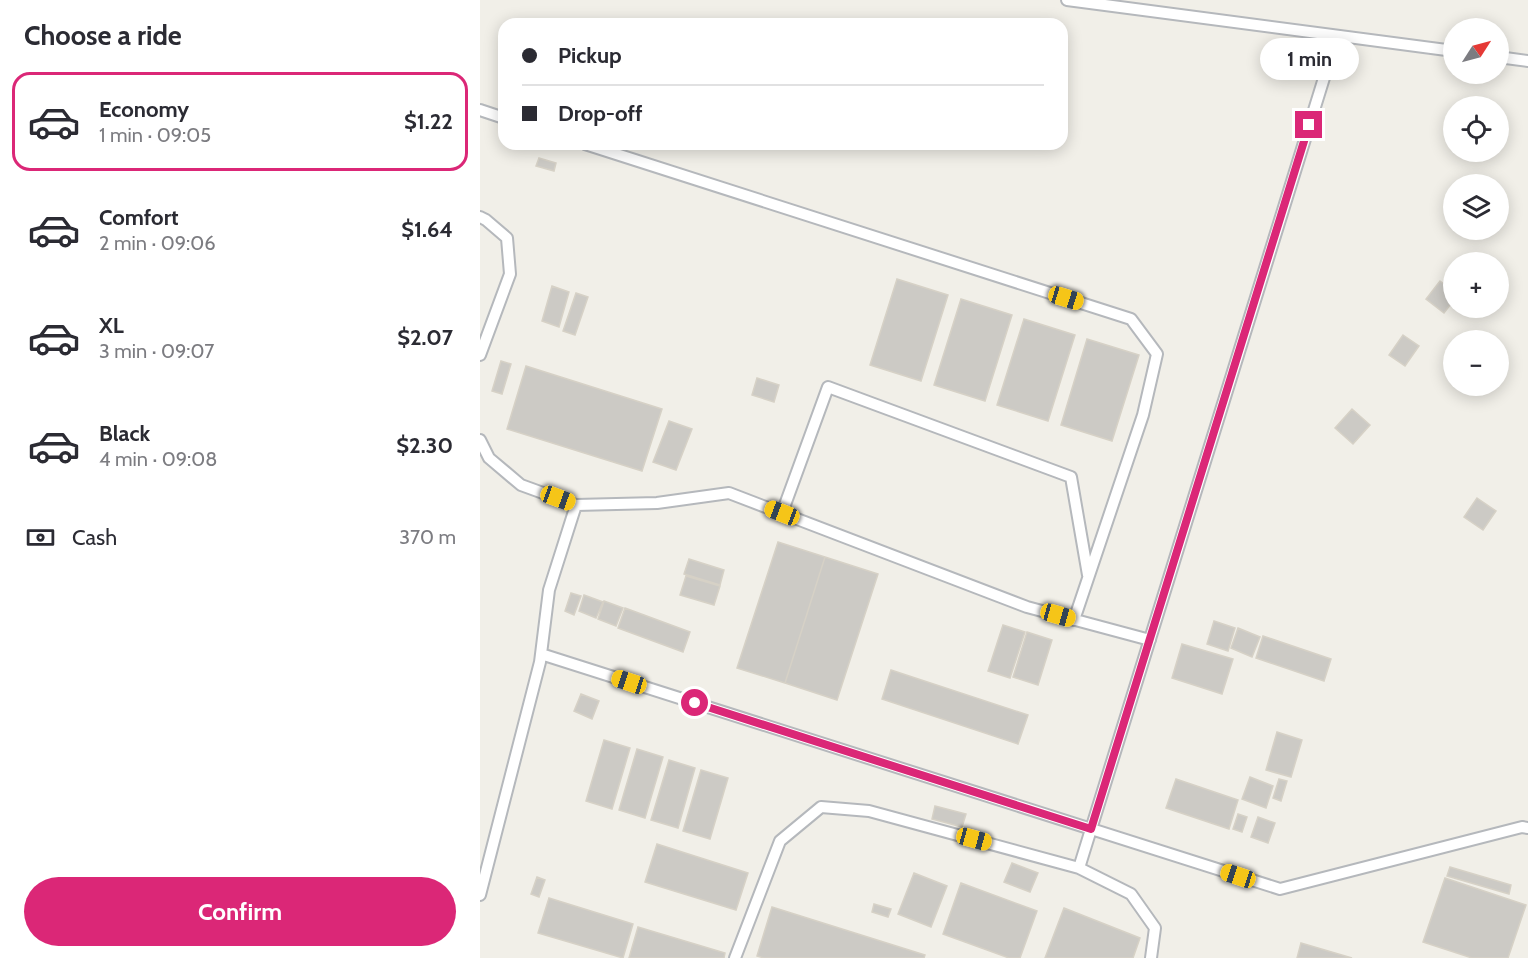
<!DOCTYPE html>
<meta charset="utf-8">
<style>
:root{--surface:#fff;--page:#f7f7f7;--text:#2b2b33;--muted:#7c7c81;--line:#e1e1e2;--accent:#db2777}
body{margin:0;font-family:Cabin,sans-serif;background:var(--page);color:var(--text);height:100vh;display:flex;flex-direction:column;font-size:22px;white-space:nowrap}
*{box-sizing:border-box;margin:0}
p{font-size:20px;color:var(--muted)}
.icon{flex:none;width:33px;height:33px;fill:none;stroke:currentColor;stroke-width:2;stroke-linecap:round;stroke-linejoin:round}
.map{position:relative;flex:1;overflow:hidden}
.panel{display:flex;flex-direction:column;background:var(--surface);width:480px}
.panel>*{flex:none}
.banner{position:absolute;left:18px;top:18px;width:570px;height:132px;border-radius:18px;box-shadow:0 3px 15px #0003;display:grid;align-content:center;height:132px;padding:0 24px;background:var(--surface)}
.needle{width:39px;rotate:54deg}
.fabs{position:absolute;left:963px;top:18px;display:grid;gap:12px}
.fabs a{display:grid;place-items:center;width:66px;height:66px;border-radius:50%;background:var(--surface);box-shadow:0 3px 15px #0003;font-size:30px}
.end{position:absolute;width:27px;height:27px;margin:-14px;border:8px solid #db2777;background:#fff;box-shadow:0 0 0 3px #fff}
.from{border-radius:50%}
.bubble{position:absolute;height:42px;border-radius:21px;background:var(--surface);box-shadow:0 3px 15px #0003;font-size:20px;font-weight:700;line-height:42px;text-align:center}
.car{position:absolute;width:18px;height:36px;margin:-18px -9px;border-radius:8px;box-shadow:0 0 4px 2px #0007;background:linear-gradient(#f5c518 24%,#345 0 40%,#f5c518 0 76%,#345 0 86%,#f5c518 0)}
.banner b{display:flex;align-items:center;gap:21px;height:57px;font-size:22px}
.banner b+b{border-top:2px solid var(--line)}
.banner i{width:15px;height:15px;background:var(--text)}
ul{padding:0;list-style:none}
li{display:flex;align-items:center;gap:18px;height:99px;margin:0 12px 9px;padding:0 12px;border:3px solid transparent;border-radius:18px}
li div{flex:1}
li b{display:block;font-size:22px}
li em{font-style:normal;font-weight:700}
li.on{border-color:var(--accent)}
li>.icon{width:54px;height:54px;stroke-width:1.5}
h2{padding:0 24px;font-size:27px;line-height:72px}
.pay{display:flex;align-items:center;gap:15px;height:66px;padding:0 24px;font-size:22px}
.pay p{margin-inline-start:auto}
.button{display:flex;gap:12px;margin-top:auto;padding:12px 24px}
.button a{flex:1;height:69px;border-radius:36px;background:var(--accent);color:#fff;font-size:24px;font-weight:700;line-height:69px;text-align:center}
main{display:flex;flex:1;min-height:0}
.map>svg:first-child{display:block}
.building{fill:#cccac5;stroke:#d6d1c6;stroke-width:1.5}
.lines{fill:none;stroke-linecap:round;stroke-linejoin:round}
.service-casing{stroke:#b5b8bc;stroke-width:14}
.service{stroke:#fff;stroke-width:10}
.route{stroke:#db2777;stroke-width:8}
</style>
<main>
<section class="panel">
<h2>Choose a ride</h2>
<ul>
<li class="on"><svg class="icon" aria-label="car" viewBox="0 0 24 24"><path d="M5 17H2v-5l4-1 3-4h7l3 4 3 1v5h-3M9 17h6M6 11h13"/><circle cx="7" cy="17" r="2"/><circle cx="17" cy="17" r="2"/></svg><div><b>Economy</b><p>1 min · 09:05</p></div><em>$1.22</em></li>
<li><svg class="icon" aria-label="car" viewBox="0 0 24 24"><path d="M5 17H2v-5l4-1 3-4h7l3 4 3 1v5h-3M9 17h6M6 11h13"/><circle cx="7" cy="17" r="2"/><circle cx="17" cy="17" r="2"/></svg><div><b>Comfort</b><p>2 min · 09:06</p></div><em>$1.64</em></li>
<li><svg class="icon" aria-label="car" viewBox="0 0 24 24"><path d="M5 17H2v-5l4-1 3-4h7l3 4 3 1v5h-3M9 17h6M6 11h13"/><circle cx="7" cy="17" r="2"/><circle cx="17" cy="17" r="2"/></svg><div><b>XL</b><p>3 min · 09:07</p></div><em>$2.07</em></li>
<li><svg class="icon" aria-label="car" viewBox="0 0 24 24"><path d="M5 17H2v-5l4-1 3-4h7l3 4 3 1v5h-3M9 17h6M6 11h13"/><circle cx="7" cy="17" r="2"/><circle cx="17" cy="17" r="2"/></svg><div><b>Black</b><p>4 min · 09:08</p></div><em>$2.30</em></li>
</ul>
<div class="pay"><svg class="icon" aria-label="cash" viewBox="0 0 24 24"><path d="M3 7h18v10H3z"/><circle cx="12" cy="12" r="2"/></svg>Cash<p>370 m</p></div>
<div class="button"><a>Confirm</a></div>
</section>
<div class="map">
<svg width="1048" height="958" viewBox="0 0 1048 958">
<rect width="100%" height="100%" fill="#f1efe8"/>
<!-- building -->
<path class="building" d="M59,158l17,5 -2,8 -18,-5z
M417,279l51,16 -27,86 -51,-16z
M960,281l14,10v9l-10,13 -18,-14z
M72,286l17,6 -10,35 -17,-6z
M96,293l12,4 -13,38 -12,-4z
M481,299l51,16 -27,86 -51,-16z
M544,319l51,16 -27,86 -51,-16z
M923,335l16,11 -14,20 -16,-11z
M607,339l52,16 -27,86 -51,-16z
M21,361l10,3 -9,30 -10,-3z
M46,366l136,43 -20,62 -135,-42z
M277,378l22,7 -5,17 -22,-7z
M872,409l18,16 -17,19 -18,-16z
M189,421l23,8 -16,41 -23,-8z
M997,498l19,13 -13,19 -19,-13z
M298,542l47,15 -40,126 -48,-15z
M345,557l53,17 -41,126 -52,-17z
M209,559l35,11 -4,15 -36,-11z
M206,576l34,10 -6,19 -34,-10z
M91,593l10,3 -7,19 -9,-4z
M104,595l19,7 -7,16 -17,-7z
M124,601l19,7 -7,18 -18,-7z
M145,608l65,24 -7,20 -65,-24z
M734,621l21,7 -7,23 -21,-7z
M523,625l22,7 -15,46 -22,-7z
M758,628l22,9 -8,20 -21,-9z
M547,632l25,8 -14,45 -25,-8z
M783,636l68,23 -7,22 -68,-23z
M702,644l51,15 -11,35 -50,-16z
M411,670l137,45 -10,29 -136,-45z
M101,694l18,7 -7,18 -18,-8z
M797,732l25,8 -11,37 -25,-7z
M124,740l26,8 -18,61 -26,-8z
M157,749l26,8 -18,61 -26,-8z
M189,760l26,8 -17,60 -27,-8z
M221,770l27,8 -18,61 -27,-8z
M770,777l23,9 -7,22 -24,-9z
M696,779l62,21 -9,29 -63,-21z
M799,779l8,2 -6,20 -8,-3z
M455,806l31,8 -4,13 -30,-8z
M758,814l9,3 -5,15 -9,-3z
M778,817l17,6 -7,20 -17,-6z
M177,844l91,29 -12,37 -91,-28z
M532,863l26,10 -8,19 -26,-10z
M970,867l61,18 -2,9 -62,-18z
M434,873l33,13 -16,41 -33,-13z
M57,877l8,3 -6,17 -8,-3z
M965,878l81,27 -18,53h-36l-49,-16z
M481,883l76,28 -17,47h-11l-66,-24z
M69,898l84,26 -10,34 -85,-25z
M394,904l17,5 -3,8 -16,-5z
M292,907l153,48 -1,3h-160l-7,-2z
M584,908l76,30 -7,20h-88z
M158,927l87,26 -1,5h-95z
M821,943l51,15h-55z"/>
<g class="lines">
<!-- service casing -->
<g class="service-casing">
<path id="service" d="M587,0l387,51
M1018,57l30,4
M0,110l24,8
M105,144l546,175 26,35 -14,61 -69,205
M0,217l6,3 21,18 3,36 -30,81
M0,440l9,18 32,27 55,20 81,-2 72,-10 298,114 123,33
M302,513l46,-126 243,90 17,98
M61,654l739,235 242,-62 6,1
M599,868l258,-832
M0,895l60,-233 9,-72 27,-85
M255,958l45,-117 41,-34 48,4 210,57 52,26 24,34 -4,30"/>
</g>
<!-- service -->
<use href="#service" class="service"/>
</g>
<g class="lines">
<!-- route -->
<path class="route" d="M215,703l396,126 218,-704"/>
</g>
</svg>
<div class="fabs">
<a><svg class="needle" viewBox="-14 -14 28 28"><path d="M0-13l5 13h-10z" fill="#e53935"/><path d="M0 13l5-13h-10z" fill="#7c7c81"/></svg></a>
<a><svg class="icon" aria-label="locate" viewBox="0 0 24 24"><circle cx="12" cy="12" r="6"/><path d="M12 2v4M12 18v4M2 12h4M18 12h4"/></svg></a>
<a><svg class="icon" aria-label="layers" viewBox="0 0 24 24"><path d="M12 4l9 5-9 5-9-5zM3 14l9 5 9-5"/></svg></a>
<a>+</a>
<a>−</a>
</div>
<i class="end from" style="left:215px;top:703px"></i>
<i class="end" style="left:829px;top:125px"></i>
<div class="bubble" style="left:780px;top:38px;width:99px">1 min</div>
<i class="car" style="left:586px;top:298px;rotate:107deg"></i>
<i class="car" style="left:78px;top:498px;rotate:110deg"></i>
<i class="car" style="left:302px;top:513px;rotate:291deg"></i>
<i class="car" style="left:578px;top:615px;rotate:106deg"></i>
<i class="car" style="left:149px;top:682px;rotate:288deg"></i>
<i class="car" style="left:494px;top:839px;rotate:105deg"></i>
<i class="car" style="left:758px;top:876px;rotate:288deg"></i>
<div class="banner">
<b><i class="from"></i>Pickup</b>
<b><i></i>Drop-off</b>
</div>
</div>
</main>
